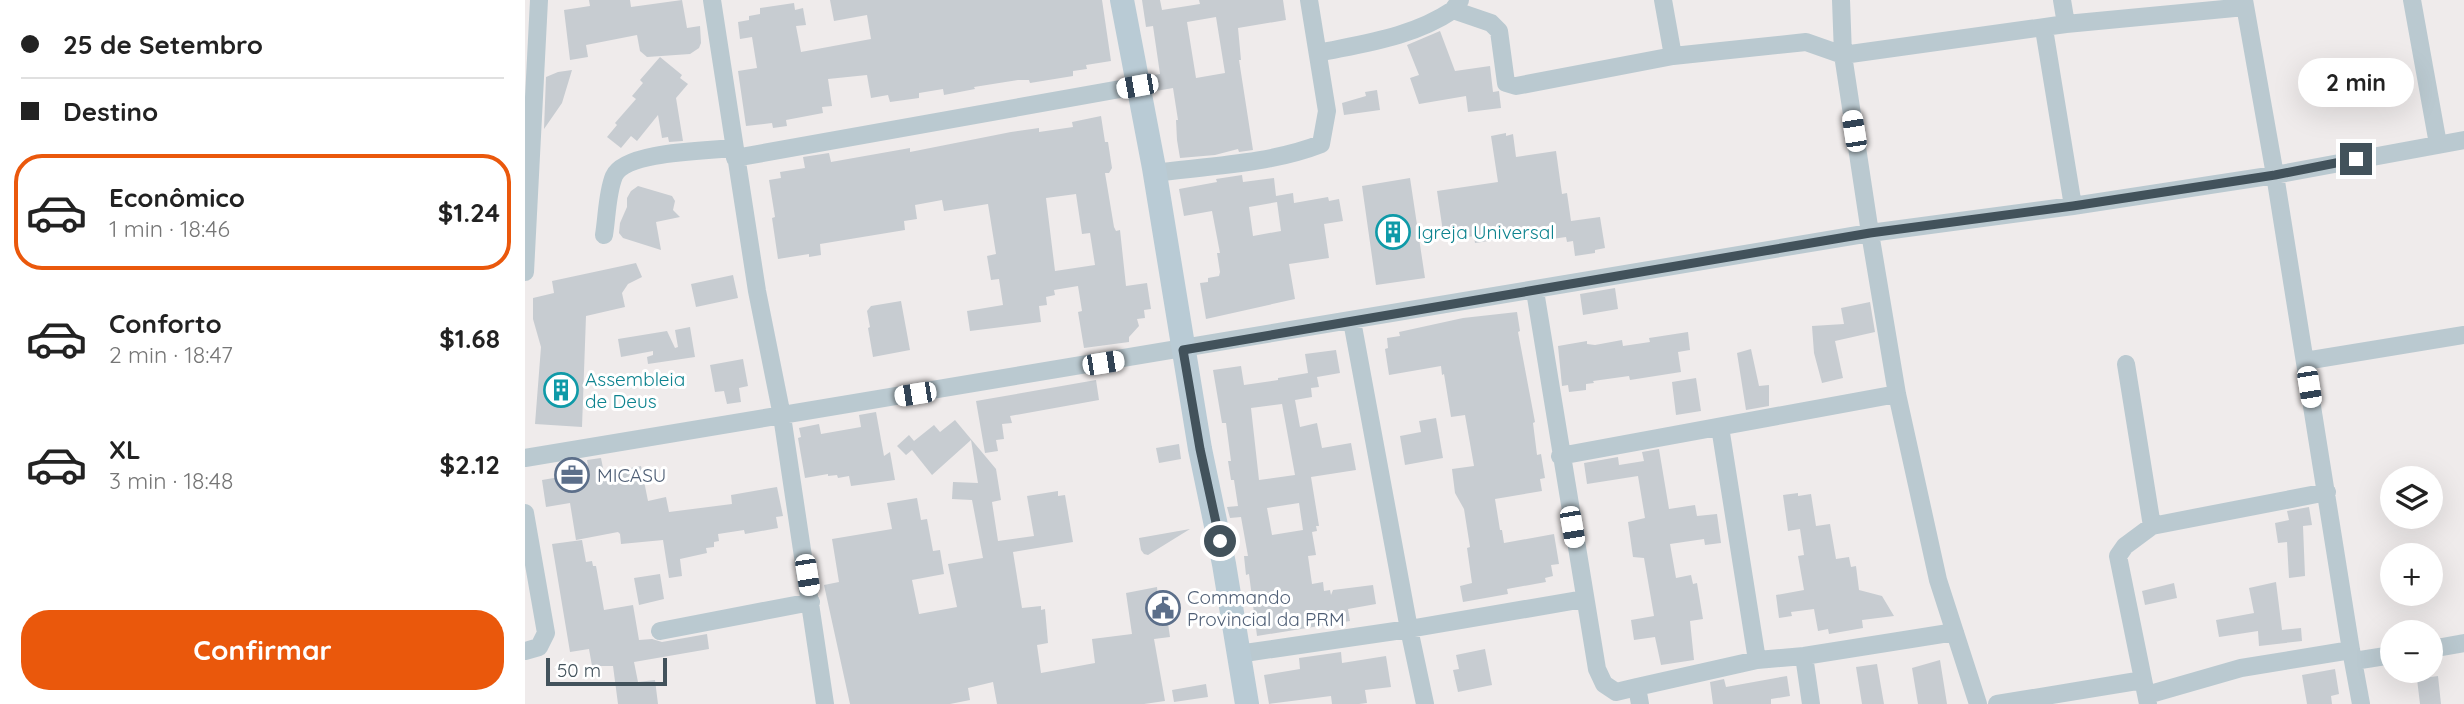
<!DOCTYPE html>
<html lang="pt">
<meta charset="utf-8">
<style>
:root{--surface:#fff;--page:#f6f6f6;--text:#222;--muted:#767676;--line:#e0e0e0;--accent:#ea580c}
body{margin:0;font-family:Quicksand,sans-serif;background:var(--page);color:var(--text);height:100vh;display:flex;flex-direction:column;font-size:26px;white-space:nowrap}
*{box-sizing:border-box;margin:0}
p{font-size:23px;color:var(--muted)}
.icon{flex:none;width:38px;height:38px;fill:none;stroke:currentColor;stroke-width:2;stroke-linecap:round;stroke-linejoin:round}
.map{position:relative;flex:1;overflow:hidden}
.details{display:flex;flex-direction:column;background:var(--surface);width:525px}
.details>*{flex:none}
.hud{display:grid;align-content:center;height:154px;padding:0 21px;background:var(--surface)}
.controls{position:absolute;left:1855px;top:466px;display:grid;gap:14px}
.controls a{display:grid;place-items:center;width:63px;height:63px;border-radius:50%;background:var(--surface);box-shadow:0 7px 28px #0002;font-size:35px}
.scale{position:absolute;left:21px;bottom:18px;width:121px;box-sizing:border-box;padding-left:7px;border:4px solid #42525b;border-top:0;font-size:19px;line-height:24px;white-space:nowrap;color:#42525b;-webkit-text-stroke:5px #fff;paint-order:stroke}
.end{position:absolute;width:32px;height:32px;margin:-16px;border:9px solid #42525b;background:#fff;box-shadow:0 0 0 4px #fff}
.from{border-radius:50%}
.bubble{position:absolute;height:49px;border-radius:24px;background:var(--surface);box-shadow:0 7px 28px #0002;font-size:23px;font-weight:700;line-height:49px;text-align:center}
.car{position:absolute;width:21px;height:42px;margin:-21px -10px;border-radius:9px;box-shadow:0 0 5px 2px #0007;background:linear-gradient(#fff 24%,#345 0 40%,#fff 0 76%,#345 0 86%,#fff 0)}
.hud b{display:flex;align-items:center;gap:24px;height:66px;font-size:26px}
.hud b+b{border-top:2px solid var(--line)}
.hud i{width:18px;height:18px;background:var(--text)}
ul{padding:0;list-style:none}
li{display:flex;align-items:center;gap:21px;height:116px;margin:0 14px 10px;padding:0 7px;border:4px solid transparent;border-radius:28px}
li div{flex:1}
li b{display:block;font-size:26px}
li em{font-style:normal;font-weight:700}
li.selected{border-color:var(--accent)}
li>.icon{width:63px;height:63px;stroke-width:1.5}
.button{display:flex;gap:14px;margin-top:auto;padding:14px 21px}
.button a{flex:1;height:80px;border-radius:28px;background:var(--accent);color:#fff;font-size:28px;font-weight:700;line-height:80px;text-align:center}
main{display:flex;flex:1;min-height:0}
.map>svg:first-child{display:block}
.building{fill:#c7ccd1;fill-rule:evenodd}
.lines{fill:none;stroke-linecap:round;stroke-linejoin:round}
.street{stroke:#bac9d0;stroke-width:18}
.secondary{stroke:#b9cbd5;stroke-width:24}
.route{stroke:#42525b;stroke-width:9}
.labels{text-anchor:middle;dominant-baseline:central;stroke-width:6;stroke-linejoin:round;paint-order:stroke}
.culture-label{font-size:19px;fill:#0d838f;stroke:#fff;text-anchor:start}
.service-label{font-size:19px;fill:#4e5e75;stroke:#fff;text-anchor:start}
</style>
<main>
<section class="details">
<div class="hud">
<b><i class="from"></i>25 de Setembro</b>
<b><i></i>Destino</b>
</div>
<ul>
<li class="selected"><svg class="icon" aria-label="car" viewBox="0 0 24 24"><path d="M5 17H2v-5l4-1 3-4h7l3 4 3 1v5h-3M9 17h6M6 11h13"/><circle cx="7" cy="17" r="2"/><circle cx="17" cy="17" r="2"/></svg><div><b>Econômico</b><p>1 min · 18:46</p></div><em>$1.24</em></li>
<li><svg class="icon" aria-label="car" viewBox="0 0 24 24"><path d="M5 17H2v-5l4-1 3-4h7l3 4 3 1v5h-3M9 17h6M6 11h13"/><circle cx="7" cy="17" r="2"/><circle cx="17" cy="17" r="2"/></svg><div><b>Conforto</b><p>2 min · 18:47</p></div><em>$1.68</em></li>
<li><svg class="icon" aria-label="car" viewBox="0 0 24 24"><path d="M5 17H2v-5l4-1 3-4h7l3 4 3 1v5h-3M9 17h6M6 11h13"/><circle cx="7" cy="17" r="2"/><circle cx="17" cy="17" r="2"/></svg><div><b>XL</b><p>3 min · 18:48</p></div><em>$2.12</em></li>
</ul>
<div class="button"><a>Confirmar</a></div>
</section>
<div class="map">
<svg width="1939" height="704" viewBox="0 0 1939 704">
<rect width="100%" height="100%" fill="#efebeb"/>
<!-- building -->
<path class="building" d="M64,0h41l1,7 51,-7 5,28 13,-2 1,17 -2,5 -9,6 -43,3 -7,-6 -3,-16 -51,10 2,12 -18,3 -6,-50 26,-4z
M305,0h272l9,61 -25,4 1,4 -14,2v5l-43,7 -1,-3h-11l-44,7 1,2 -31,6 -1,-6 -24,4v5l-29,4 -2,-7 -17,3 -4,-23 -39,4 4,27 -10,1 1,6 -37,7 1,6 -14,2 -1,-5 -26,3 -8,-55 19,-3 -5,-31 -12,2 -2,-17 11,-2v-4l11,-2v-6l34,-5 1,7 8,-2 3,17 -10,1 5,26 70,-13 -4,-24 -33,6z
M617,0h18l2,10 38,-6 -1,-4h84l3,20 -48,8 3,32h-2l14,90 -14,2 -1,-3 -23,6 -35,3 -3,-18 -1,-20h2l-5,-32 -17,3 -2,-16 6,-1 -7,-48 -7,1zM691,17l9,56 -29,5 -9,-56z
M915,31l15,40 35,-5 3,26 6,-1 2,17 -33,4 -2,-16 -47,8 -9,-26 9,-3 -12,-30z
M135,57l22,18 -2,3 8,6 -12,14 7,43 -14,1 -1,-5 -6,1 -4,-23 -21,26 -6,-5 -10,12 -14,-11 10,-12 -2,-2 21,-24 -4,-3 11,-13 -3,-3z
M47,70l-10,33 -18,26 2,-52 12,-5z
M852,90l3,20 -36,5 -2,-12 24,-7 -1,-4z
M576,116l4,26h3l4,26 -3,5h-4l9,54 2,4 4,-1 6,56 21,-3 4,26 -7,1 1,8 -8,1 2,7 -10,11v5l-45,6 -6,-36 4,-1 -4,-25 -24,4 1,5 -9,2 1,8 -8,1 2,16 -71,9 -3,-20 36,-6 -4,-26 -8,1 -4,-24 9,-2 -8,-50 -44,7 -2,-11 -27,5 2,14 -13,2 1,9 -85,14 1,11 -12,2v-3l-31,5 -6,-41 3,-1 -6,-37 12,-2 -1,-6 25,-4 -2,-11 26,-4 2,9 79,-14v4l101,-20 28,-4v4l34,-5 -1,-5zM551,194l6,40 8,-1 5,32 -40,6 -9,-73z
M981,133v3l7,-2 3,23 40,-6 6,43 5,-1 4,28 29,-4 5,31 -10,2v3l-20,3 -2,-15 -6,1 -1,-5 -35,5 -1,-4 -15,2v-3l-40,6 -1,-7 -12,2 -1,-9 -18,3 -6,-41 61,-9 -7,-46z
M717,175l1,7 31,-4 2,18 17,-3 1,10 34,-6 1,4 10,-2 4,22 -19,3 5,34 -40,6 6,35 -89,20 -6,-36 8,-1v-4l11,-2 1,-4 -3,-19h3l-8,-42 -28,5 -5,-27 38,-7 -1,-3zM752,202l4,29 -28,5 -4,-29z
M885,178l15,100 -49,7 -14,-99z
M113,186l34,10 3,5 -2,9 7,7 -24,5 5,28 -38,-12 -4,-5 1,-10 7,-16v-9l4,-7z
M111,263l6,14 -14,7 -6,9 3,14 -39,9 -4,111 -47,-3 6,-77 -8,-28v-21l21,-5 -2,-12z
M208,275l5,23 -42,9 -5,-23z
M1090,288l3,21 -35,6 -3,-21z
M376,301l9,49 -37,7 -5,-29 2,-1 -3,-16 4,-5z
M1345,302l5,30 -40,9 8,37 -21,5 -8,-30 -2,-27 32,-2 -3,-16z
M992,312l3,19 -2,1 17,90 -2,1 4,32 4,-1 4,24 -5,1 2,12 -47,8 5,31h2l2,13 50,-9 5,30 -8,1 2,11 -8,2 1,4 -39,7 1,5 -45,8 -3,-16 12,-3 -5,-35 3,-1 -6,-38 -9,-16 -3,-24 22,-3 -9,-51 -14,2 -7,-43 -2,1 -1,-9 -52,9 -4,-26 3,-1 -1,-10 13,-2 -1,-4 64,-14z
M165,327l5,30 -47,7 -1,-7 6,-2v-4l-32,6 -3,-18 49,-8 8,17 3,-1 -3,-17z
M1163,332l2,18 -12,2 3,20 -51,8 -1,-4 -36,5 1,2 -8,1v6l-17,2 -1,-7 -6,1 -4,-40 29,-5v3l8,1 27,-5 1,6 27,-4 -1,-4z
M1226,349l8,37 10,-1v21l-23,4 -9,-57z
M811,350l4,23 -23,4 2,10 -8,1 1,9 -17,3 5,27 17,-4 5,25 29,-5 5,27 -45,7 8,49h-3l1,5 -5,1 4,23 -8,1 4,28 11,-2 1,9 6,-1 1,5 2,-5 40,-5 3,19 -28,5 2,12 -93,15 -8,-62 -3,1 -2,-19h4l-7,-39 -11,1 -3,-11 11,-1 -4,-26h-3l-3,-19h3l-5,-38h-4l-9,-53 28,-4 3,19 34,-5v-2l30,-5 -3,-19zM757,404l13,71 -36,5 -8,-72zM774,503l4,27 -31,5 -5,-27z
M218,359l5,27 -9,2 2,14 -14,2 -3,-13 -9,1 -5,-27z
M1171,378l5,33 -25,4 -4,-33z
M571,380l3,20 -89,16 2,7 -10,1 2,15 -8,1 2,11 -13,2 -9,-52z
M351,412l8,44 6,-4 5,28 -44,6 -2,-10 -11,2 -1,-3 -9,1v-2l-23,4 -7,-40 3,-1 -2,-9 20,-4 2,10 40,-7 -2,-12z
M911,418l7,40 -38,7 -5,-29 21,-4 -2,-11z
M430,420l41,49 5,31 -9,2 6,39 36,-5 -7,-40 31,-5v5l7,-1 8,47 -60,10 9,56 19,-2v4l4,-1 3,34 -11,2 4,28 54,-10 -3,-24 40,-5 -6,-41 31,-6 1,10 6,-1 6,41 -16,2 11,62 -21,3h-147l-4,-22 -25,6 2,12 -20,4h-100l-26,-119 15,-3 -7,-43 60,-10 -5,-26 30,-5 4,22 6,-1 6,32 7,-1 4,24 -32,6 7,34 38,-7 -9,-43 35,-6 -11,-58 -20,-1 1,-17 25,1 -7,-43 -39,35 -20,-25 -6,5 -9,-9 12,-11 5,6 20,-16 6,7z
M654,444l2,15 -22,4 -3,-15z
M1134,449l10,60 26,-4 2,11 20,-2 4,29 -16,2 -1,-6 -34,5 6,34 15,-3 2,9 4,-1 6,36 -13,2 4,39 -33,5 -6,-28 -21,3 -3,-20 23,-4 -10,-58 -11,-1 -5,-35 17,-4 -7,-42 -51,8 -3,-21 34,-6 1,8 25,-4 -2,-9z
M76,458l3,15 37,-7 7,35 18,-4 3,15 63,-8 -1,-9 46,-8 6,29 -7,1 2,11 -33,6 -1,-4 -26,4 1,7 -5,1v5l-8,1 1,5 -27,6 2,17 -13,2 -6,-38 -42,4 -1,-10 -2,-2 -42,8 -6,-37 -24,4 -4,-27 47,-8 -2,-12z
M1273,493v3l13,-2 5,32 14,-2 6,35 13,-2 2,10 5,-1 3,24 23,6 12,20 -32,4 1,8 -34,6 -1,-5 -10,2 -4,-22 -23,3 1,4 -13,2 -3,-23 28,-5 -6,-34 6,-1 -4,-26 -12,2 -5,-36z
M1784,507l3,18 -9,1 2,50 -16,2 -2,-36 -9,1 -3,-20 14,-3 -2,-9z
M665,529l-42,26 -4,-1 -3,-4 -2,-12z
M57,540l4,22 6,-1 1,5h3l8,44 29,-5 6,35 13,-1 10,3 45,-8 2,15 -75,13 4,20 17,-2 3,24h-40l-5,-38h-21l-3,-17 -19,3 -18,-108z
M135,574l4,25 -25,6 -5,-27z
M1751,582l6,48 19,-2 1,13 -43,5 -1,-15 -39,6 -3,-17 38,-7 -5,-25z
M1649,583l3,15 -32,7 -3,-14z
M960,649l7,36 -34,7 -5,-22 6,-1 -3,-14z
M816,652l1,11 44,-7 5,31 -26,3 2,13 -8,1h-27l-1,-8 -62,8 -5,-29 36,-6 -1,-11z
M1415,660l7,44h-29l-6,-36z
M1352,664l7,40h-22l-6,-37z
M1810,669l4,25 -8,2 1,8h-25l-5,-29z
M1262,676l3,20 -19,3v5h-58l-3,-22 14,-3 2,8z
M1913,676l3,28h-21l-3,-25z
M681,684l2,13 -34,5 -2,-12z"/>
<g class="lines">
<!-- street -->
<path class="street" d="M187,0l45,291 25,125 43,288
M935,0l-7,10 38,13 8,8 7,52 10,3 157,-30 133,-14 37,13 223,-31 179,-17
M1138,0l10,56
M1316,0l2,55 27,178 27,161 41,186 40,124
M1537,0l4,24
M1719,0l31,175 76,475 10,54
M1887,0l26,144
M1519,29l29,177
M793,53c47,-10 95,-16 135,-43
M210,158l402,-72
M628,173c55,-7 117,-9 168,-29l6,-33 -18,-111
M79,235c3,-18 3,-42 10,-59 11,-25 94,-25 120,-28
M0,272l14,-272
M1010,291l62,378 7,15 12,8 21,-5 3,17
M827,321l57,308 16,75
M1780,361l159,-26
M1601,364l26,162
M1195,427l37,233
M1035,456l337,-62
M0,458l1345,-225 203,-27 202,-31 189,-35
M0,513l21,120 -7,14 -14,4
M135,631l151,-29
M1906,649l33,-6
M713,654l171,-25 175,-30
M1279,656l7,48
M1829,661l38,-6
M1112,687l120,-27 47,-4 151,-24
M1622,695l94,-27 110,-18
M1472,704l146,-24
M1623,704l-30,-148 7,-10 27,-20 175,-34"/>
<!-- secondary -->
<path class="secondary" d="M597,0l32,168 46,281 24,115 23,140"/>
</g>
<g class="lines">
<!-- route -->
<path class="route" d="M695,541l-20,-92 -17,-99 687,-117 203,-27 202,-31 81,-16"/>
</g>
<!-- icons -->
<defs>
<g id="building-ring" transform="scale(1.75)"><circle r="9.5" fill="#fff" stroke="#0f9aa8" stroke-width="1.5"/><path d="M-4-6H4V6H1V3H-1V6H-4ZM-2.5-4.3h1.7v1.8h-1.7ZM.8-4.3h1.7v1.8H.8ZM-2.5-1h1.7V.8h-1.7ZM.8-1h1.7V.8H.8Z" fill="#0f9aa8"/></g>
<g id="office-ring" transform="scale(1.75)"><circle r="9.5" fill="#fff" stroke="#5c6f8a" stroke-width="1.5"/><path d="M-6-3h4V-5.5h4V-3h4V5H-6ZM-1-4.5V-3h2v-1.5ZM-6 0V1H6V0Z" fill="#5c6f8a"/></g>
<g id="civic-ring" transform="scale(1.75)"><circle r="9.5" fill="#fff" stroke="#5c6f8a" stroke-width="1.5"/><path d="M-.6-6.5H3V-4.5H.6V-3L4-1V1h2V6H-6V1h2V-1L-.6-3ZM-1.2 2.5V6h2.4V2.5Z" fill="#5c6f8a"/></g>
</defs>
<g fill-rule="evenodd">
<use href="#building-ring" x="868" y="232"/>
<use href="#building-ring" x="36" y="390"/>
<use href="#office-ring" x="47" y="475"/>
<use href="#civic-ring" x="638" y="608"/>
</g>
<g class="labels">
<!-- culture labels -->
<g class="culture-label">
<text x="892" y="232">Igreja Universal</text>
<text x="60" y="379">Assembleia<tspan x="60" dy="22">de Deus</tspan></text>
</g>
<!-- service labels -->
<g class="service-label">
<text x="72" y="475">MICASU</text>
<text x="662" y="597">Commando<tspan x="662" dy="22">Provincial da PRM</tspan></text>
</g>
</g>
</svg>
<div class="controls">
<a><svg class="icon" aria-label="layers" viewBox="0 0 24 24"><path d="M12 4l9 5-9 5-9-5zM3 14l9 5 9-5"/></svg></a>
<a>+</a>
<a>−</a>
</div>
<div class="scale">50 m</div>
<i class="end from" style="left:695px;top:541px"></i>
<i class="end" style="left:1831px;top:159px"></i>
<div class="bubble" style="left:1773px;top:58px;width:116px">2 min</div>
<i class="car" style="left:612px;top:86px;rotate:260deg"></i>
<i class="car" style="left:1329px;top:131px;rotate:351deg"></i>
<i class="car" style="left:578px;top:363px;rotate:81deg"></i>
<i class="car" style="left:1784px;top:387px;rotate:171deg"></i>
<i class="car" style="left:390px;top:394px;rotate:261deg"></i>
<i class="car" style="left:1047px;top:527px;rotate:170deg"></i>
<i class="car" style="left:282px;top:575px;rotate:171deg"></i>
</div>
</main>
